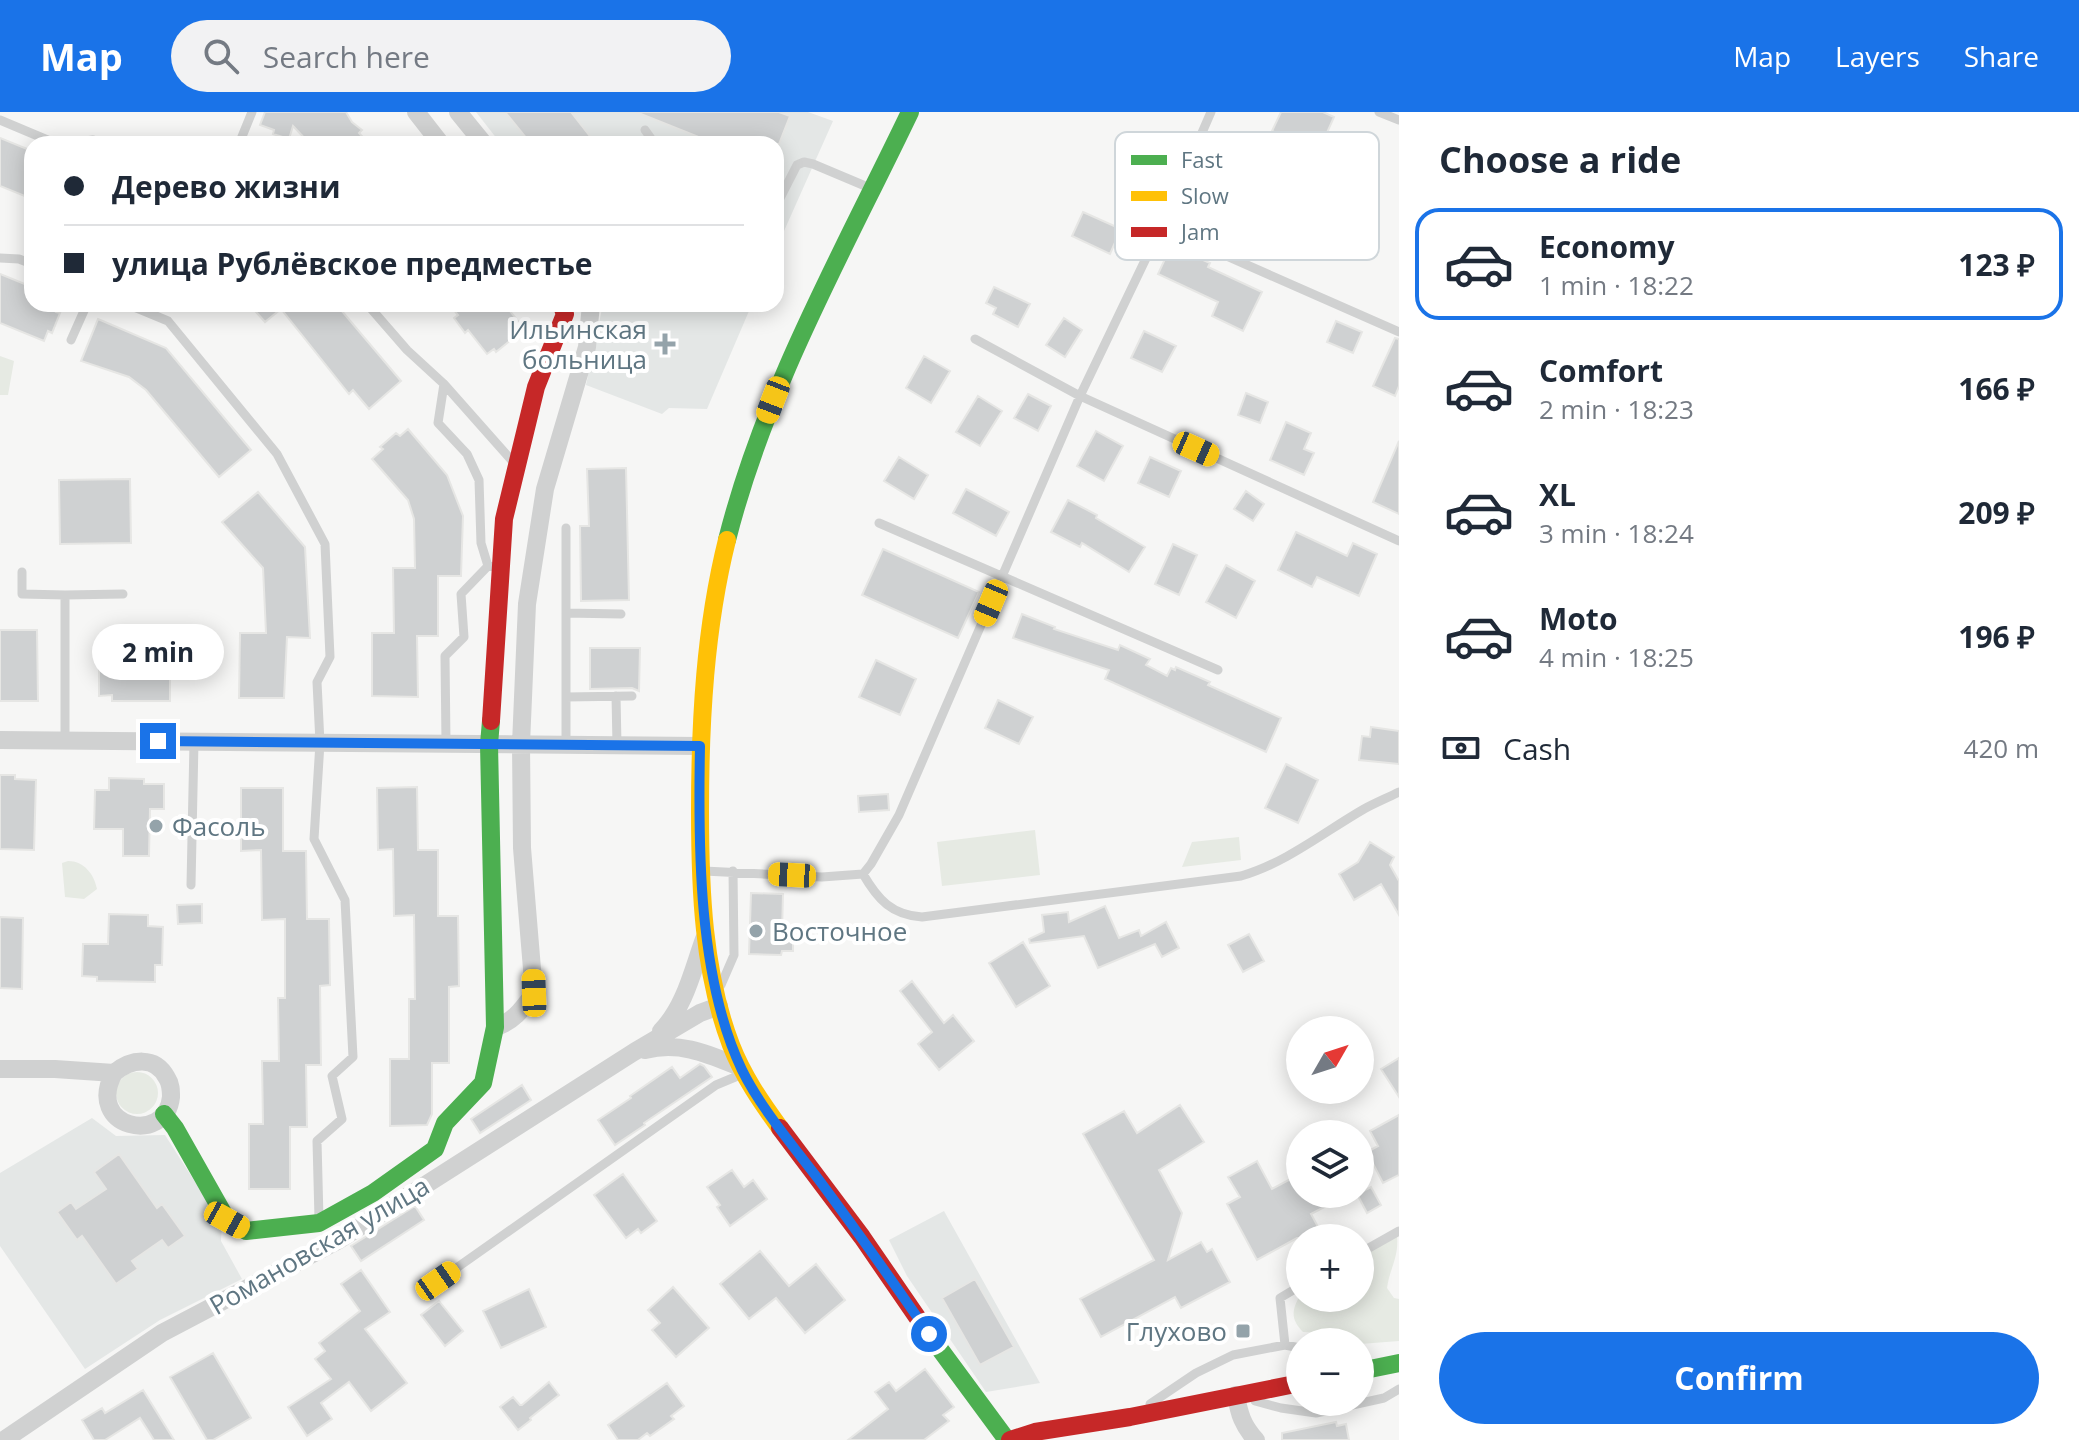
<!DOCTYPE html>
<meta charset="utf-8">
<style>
:root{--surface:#fff;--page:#f2f2f3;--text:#1f2937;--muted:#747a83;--line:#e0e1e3;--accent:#1a73e8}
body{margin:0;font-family:"Open Sans",sans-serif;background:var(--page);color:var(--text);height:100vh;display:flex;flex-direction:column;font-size:30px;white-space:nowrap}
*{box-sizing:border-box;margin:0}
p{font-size:26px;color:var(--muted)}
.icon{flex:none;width:44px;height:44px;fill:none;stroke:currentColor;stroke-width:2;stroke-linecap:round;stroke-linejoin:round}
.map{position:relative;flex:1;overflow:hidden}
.drawer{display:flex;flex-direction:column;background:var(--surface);width:680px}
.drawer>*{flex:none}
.guide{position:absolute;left:24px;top:24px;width:760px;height:176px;border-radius:24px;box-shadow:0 4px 20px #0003;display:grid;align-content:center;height:176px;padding:0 40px;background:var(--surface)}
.needle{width:52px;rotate:51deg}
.controls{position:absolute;left:1286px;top:904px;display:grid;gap:16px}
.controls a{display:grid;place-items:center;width:88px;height:88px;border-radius:50%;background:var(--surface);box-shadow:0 4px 20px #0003;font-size:40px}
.end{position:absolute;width:36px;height:36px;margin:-18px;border:10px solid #1a73e8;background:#fff;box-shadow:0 0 0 4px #fff}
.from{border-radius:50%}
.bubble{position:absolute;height:56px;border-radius:28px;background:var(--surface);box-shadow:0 4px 20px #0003;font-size:26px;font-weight:700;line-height:56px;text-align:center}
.car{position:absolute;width:24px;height:48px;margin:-24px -12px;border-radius:10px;box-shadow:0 0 6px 2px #0007;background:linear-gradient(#f5c518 24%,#345 0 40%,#f5c518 0 76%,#345 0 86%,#f5c518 0)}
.guide b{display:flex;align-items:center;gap:28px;height:76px;font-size:30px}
.guide b+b{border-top:2px solid var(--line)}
.guide i{width:20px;height:20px;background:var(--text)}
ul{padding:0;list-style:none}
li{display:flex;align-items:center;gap:24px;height:112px;margin:0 16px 12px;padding:0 24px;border:4px solid transparent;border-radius:24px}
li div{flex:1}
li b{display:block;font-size:30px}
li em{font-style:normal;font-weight:700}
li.active{border-color:var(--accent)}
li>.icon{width:72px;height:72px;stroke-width:1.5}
h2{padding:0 40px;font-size:36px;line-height:96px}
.pay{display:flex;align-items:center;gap:20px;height:88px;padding:0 40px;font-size:30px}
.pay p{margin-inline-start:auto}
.primary-button{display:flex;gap:16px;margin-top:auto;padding:16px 40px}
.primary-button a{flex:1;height:92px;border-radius:48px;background:var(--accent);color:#fff;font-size:32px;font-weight:700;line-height:92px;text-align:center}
header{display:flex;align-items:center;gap:48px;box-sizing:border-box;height:112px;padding:0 40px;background:var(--accent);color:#fff}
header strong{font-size:38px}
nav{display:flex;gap:44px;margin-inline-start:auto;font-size:28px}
.search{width:560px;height:72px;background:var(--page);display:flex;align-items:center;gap:20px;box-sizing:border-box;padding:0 28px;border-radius:44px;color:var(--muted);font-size:30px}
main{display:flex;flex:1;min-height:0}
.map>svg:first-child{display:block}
.built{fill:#e4e7e6}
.green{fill:#e6eae3}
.building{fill:#cfd1d2;stroke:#e6e6e4;stroke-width:2}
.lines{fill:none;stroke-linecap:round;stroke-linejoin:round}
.lane{stroke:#d0d1d1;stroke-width:9}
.street{stroke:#d0d1d1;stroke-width:18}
.fast{stroke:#4caf50;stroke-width:18}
.slow{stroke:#ffc107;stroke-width:18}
.jam{stroke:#c62828;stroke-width:18}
.route{stroke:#1a73e8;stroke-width:10}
.poi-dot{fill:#94a3aa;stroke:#fff;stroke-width:3}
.labels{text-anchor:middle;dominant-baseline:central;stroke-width:8;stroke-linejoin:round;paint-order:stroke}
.poi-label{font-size:26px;fill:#5f7682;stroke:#fff;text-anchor:end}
.street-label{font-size:26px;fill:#5f7682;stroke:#fff}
.key{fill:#fff;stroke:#cfd6da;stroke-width:2}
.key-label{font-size:22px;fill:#5f7682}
</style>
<header>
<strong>Map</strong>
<div class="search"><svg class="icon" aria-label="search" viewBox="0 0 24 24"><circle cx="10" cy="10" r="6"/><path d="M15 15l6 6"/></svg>Search here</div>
<nav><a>Map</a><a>Layers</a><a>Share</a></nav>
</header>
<main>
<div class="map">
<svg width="1399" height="1328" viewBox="0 0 1399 1328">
<rect width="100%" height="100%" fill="#f6f6f5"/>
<!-- built -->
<path class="built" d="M476,0h332l25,9 -57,128v-105h-275z
M603,192h149l-45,105 -38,-1 -7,6 -76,-29z
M92,1006l24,18 49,-1 57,89 -1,17 21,38 -82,41 -75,49 -85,-123v-73z
M944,1099l96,172 -54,9 -79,-116 -18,-36z"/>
<!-- green -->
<path class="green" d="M0,244l14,5 -6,34h-8z
M1035,718l5,45 -98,11 -5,-44z
M1239,725l2,23 -59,7 10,-25z
M68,749c16,0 26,13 29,28l-13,10 -19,-2 -3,-34z
M116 981a21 21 0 1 1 42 0a21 21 0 1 1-42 0Z
M1397,1123c2,23 -7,32 -10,53l7,10 5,1v42l-39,3v-2h-14l-20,-9 -23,-1c-13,-13 -11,-22 -3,-37v3h60v-42z"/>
<!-- building -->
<path class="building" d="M265,0h81l6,10 10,8 -3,3 10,11h-59l-17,-18 -4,13 -16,-5 1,-4 -14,-5z
M505,0h66l25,32h-65z
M636,0h143l11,4 -11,28h-63z
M1281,0h42l11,5 -16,36 -46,-22z
M0,26l32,13v48l-32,-13z
M1083,100l38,17 -11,25 -38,-18z
M1171,134l39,17 -2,4 54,25 -19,39 -31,-15 6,-14 -60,-28z
M0,162l32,13v17h27l-3,8 4,1 -8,20 -4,-2 -4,10 -44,-18z
M994,175l36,17 -12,23 -25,-13 3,-6 -10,-5z
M249,192h87l65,77 -32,28 -16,-19 -4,4 -68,-85 -16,13z
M449,192h55l15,18 -9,6 6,8 -20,16 -2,-3 -7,5 -19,-24 -3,3 -11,-15 4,-3z
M1064,206l18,12 -17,27 -19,-12z
M98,207l68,29 85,102 -32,27 -73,-87 -17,-13 -48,-16z
M1336,209l26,11 -9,21 -26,-11z
M1144,219l32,15 -14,26 -31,-14z
M1395,226l4,1v47l-4,10 -22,-10z
M924,244l26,15 -19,32 -25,-15z
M1246,281l22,9 -8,21 -22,-8z
M1028,282l23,12 -13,25 -24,-13z
M978,284l24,15 -22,35 -24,-14z
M1286,310l25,11 -7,16 10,4 -10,22 -34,-15z
M408,317l39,46 16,41 -2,60h-23v60h-21l1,61 -46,-1v-63h22l-1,-65h22l-1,-49 -6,-19 -36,-41 11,-10 -3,-2 16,-14 4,3z
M1096,319l27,15 -19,35 -27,-15z
M1399,329v73l-26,-12z
M899,345l29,18 -14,24 -30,-18z
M1150,345l31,14 -12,26 -31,-14z
M626,356l3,132 -48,1 -1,-75h9l-2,-57z
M130,367l1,64 -71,1 -1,-64z
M966,377l43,23 -13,24 -43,-23z
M1246,379l18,13 -11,17 -19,-12z
M258,380l47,55 5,91 -23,-1 -3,61h-45l1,-65h26l-3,-65 -41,-46z
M1068,388l29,15 -1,3 49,29 -16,25 -47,-29 -2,4 -29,-15z
M1296,420l51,24 6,-13 24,11 -18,42 -42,-19 -5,10 -34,-17z
M1173,432l24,11 -18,40 -24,-11z
M883,437l96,43 -21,46 -96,-43z
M1226,453l29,16 -19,37 -30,-16z
M1022,502l33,13 -1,2 64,21 2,-5 30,14 -4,6 21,11 4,-8 4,2 1,-3 34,15 -2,3 73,33 -15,34 -161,-73 4,-9 -96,-32z
M0,518h37l1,71h-38z
M129,520h35v12h12v35h-6v22h-58v-6l-13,1v-30l23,-1 -1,-11h8z
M590,536h50l-1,43 -7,-3 -42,1z
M876,548l40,19 -16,36 -41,-18z
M998,588l35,17 -14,27 -34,-16z
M1371,615l28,4v33l-40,-4 3,-24 8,1z
M1286,652l32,16 -20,43 -33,-15z
M0,663h15v4l21,1 -2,70 -34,-1z
M109,666l35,1v5h20v25h-14l-1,47h-26v-27h-29l1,-39h14z
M417,675l1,63h20v66h20l1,70 -10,1v76h-17v51l-5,11 -37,1v-67h19v-60h6l-1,-84 -20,1 -1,-67 -15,1 -1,-62z
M241,676h42v63h23l1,68h22l1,66 -10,1 1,79h-15l1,62h-17v62h-41v-65h14l-1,-63h17l-1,-63h7v-79l-23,1 -1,-70 -20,1z
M888,682l1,16 -30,2 -1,-16z
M1370,730l24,15 -4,8 9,16v34l-18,-31 -27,16 -15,-26 19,-12z
M751,781l32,1 -1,38h11v19h-11l-1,4 -32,-1z
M202,792v19l-24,1 -1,-19z
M1105,794l14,32 20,-8 2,6 25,-14 13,26 -17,9 -7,-13 -57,24 -14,-32 -54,7 -1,-4 15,-7 -2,-17 26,-3 1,10z
M109,802l39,1v11l15,1 -1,38h-7v17l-58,-1v-4l-15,-1 1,-32h25z
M0,805l23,1 -1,71 -22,-1z
M1249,822l15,27 -21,11 -15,-27z
M1023,830l27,44 -34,21 -27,-44z
M912,869l32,42 9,-8 21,26 -35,29 -21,-26 14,-12 -32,-41z
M1399,946v39l-18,-28z
M700,952l4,2 8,11 -68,46 1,2 -30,20 -17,-25 33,-22 -1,-2 42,-29 8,11z
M522,973l9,15 -51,33 -9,-14z
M1180,993l24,37 -45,28 23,43 -14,47 33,-18 6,10 5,-3 18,33 -49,26 -6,-11 -74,40 -21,-38 74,-39 -71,-126 41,-23 13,22z
M1399,1003v60l-16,8 -16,-31 11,-6 -8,-15z
M119,1042l38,54 5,-4 23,32 -17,12 -6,-8 -30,21 6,8 -22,15 -34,-48 -5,4 -20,-28 14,-10 5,7 30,-20 -12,-17z
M1257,1049l15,28 28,-15v20h49l-38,20 13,24h-27l-40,22 -30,-56 13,-7 -12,-20z
M732,1058l12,17 9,-7 14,19 -37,27 -13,-19 3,-2 -13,-18z
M623,1062l34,47 -16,12 -3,-4 -12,9 -32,-43z
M1371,1075l10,18 -14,8 -10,-19z
M415,1094l9,14 -63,41 -10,-15z
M760,1139l29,35 27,-22 29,36 -40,33 -29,-35 -27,21 -29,-35z
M361,1158l29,42 -25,17 42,54 -36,28 -22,-29 -28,21 11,16 -25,17 -19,-29 43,-28 -16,-20 10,-8 -6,-8 41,-32 -19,-27z
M975,1167l39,68 -34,18 -38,-67z
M673,1175l36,41 -33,29 -24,-27 8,-7 -12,-13z
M529,1177l17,38 -45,21 -18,-37z
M439,1189l24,30 -18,15 -24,-31z
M213,1241l38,65 -38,22h-6l-37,-63z
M925,1257l29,38 -11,8 6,6 -25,19h-76l40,-31 -13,-17 14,-10 7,9z
M549,1270l10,13 -29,23 1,2 -13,10 -18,-23 13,-10 7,8h2z
M667,1271l17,23 -13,10 3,3 -24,17 -3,-3 -9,7h-20l-10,-15z
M143,1278l31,50h-20l-14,-22 -35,22h-11l-12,-20 20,-12 3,5z
M1336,1310l1,4 9,-2 3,16h-67v-7z"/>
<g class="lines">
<!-- lane -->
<path class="lane" d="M1379,0l20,8
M0,8l57,24
M645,18l10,14
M58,32l35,-4 10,4
M239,32l13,-32
M776,94l21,-41 7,-3 9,2 57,24
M1161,115l238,105
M0,146l19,1 13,5
M127,192l41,17 109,133 48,90 5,113 -13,25 3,61 -6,96 31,61 8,157 -21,19 10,43 -25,22 2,78
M367,192l40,46 37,34 70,79
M975,227l105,57 319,145
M71,228l16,-36
M444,272l-6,39 29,31 12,26 2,63 7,23
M879,411l339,147
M566,416v217
M22,460v22l43,1
M566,501l55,1
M616,584l1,49
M566,585l66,-1
M65,628v-145l58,-1
M446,631l-1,-87 19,-19 -3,-43 27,-28 8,1
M704,759l118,6 41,-3 8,-10 28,-49 181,-419 81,-169 50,-115
M863,762c15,26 29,41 59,43l319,-41c45,-13 83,-44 123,-67 11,-6 23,-11 35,-17
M191,773l3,-143
M721,873l13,-30 -1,-84
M1360,1141l39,-22
M438,1169l278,-196 24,-10
M1285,1233l-5,-47 20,-12
M1255,1289l26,7 35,5 68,-15 15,-9
M1150,1292l46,-31 37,-18 52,-10 15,3"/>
<!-- street -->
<path class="street" d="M416,0l25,32
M458,0l26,32
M0,628l700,6
M495,915c19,-5 28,-19 39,-34l-12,-145 -1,-104 6,-140 18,-115 42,-142 4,-43
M661,919c24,-24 32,-62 43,-92
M645,938c35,-9 63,4 95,17
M0,957h55l59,4c17,-14 41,-18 53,5 4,6 4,12 4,19 -5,49 -87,31 -57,-24
M1236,1283c3,19 7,31 20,45
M4,1328l158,-107 177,-93 295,-188 66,-39 19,-7"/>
<!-- fast -->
<path class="fast" d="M727,428c38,-151 116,-288 183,-428
M164,1002l11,14 52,92 19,11 73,-8 54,-30 62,-44 10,-26 38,-40 12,-56 -6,-283 2,-23
M928,1221l79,107
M1360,1259l39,-8"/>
<!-- slow -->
<path class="slow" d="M727,428c-22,88 -27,181 -27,271 0,78 3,161 31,234 12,31 30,57 49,83"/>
<!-- jam -->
<path class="jam" d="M491,609l13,-202 32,-132 29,-73 -4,-10
M780,1016l82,109 66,96
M1010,1328l25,-8 95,-15 170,-34"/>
</g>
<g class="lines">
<!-- route -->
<path class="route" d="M158,629l542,5c-2,101 -2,232 42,324 18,37 52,77 77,110 38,51 74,102 110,154"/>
</g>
<!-- markers -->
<g class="poi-dot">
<path d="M661 220h8v8h8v8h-8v8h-8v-8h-8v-8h8z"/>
<circle cx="156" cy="714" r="8"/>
<circle cx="756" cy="819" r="8"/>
<rect x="1235" y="1211" width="16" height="16" rx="4"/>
</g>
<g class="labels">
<!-- poi labels -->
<g class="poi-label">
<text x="647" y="217">Ильинская<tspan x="647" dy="30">больница</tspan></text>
<text x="172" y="714" text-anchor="start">Фасоль</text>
<text x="772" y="819" text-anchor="start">Восточное</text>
<text x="1227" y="1219">Глухово</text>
</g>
<!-- street labels -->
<g class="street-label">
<text transform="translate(319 1133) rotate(-30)">Романовская улица</text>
</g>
</g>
<!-- legend -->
<rect x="1115" y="20" width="264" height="128" rx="12" class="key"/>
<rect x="1131" y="43" width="36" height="10" fill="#4caf50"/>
<rect x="1131" y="79" width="36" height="10" fill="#ffc107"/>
<rect x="1131" y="115" width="36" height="10" fill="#c62828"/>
<g class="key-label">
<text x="1181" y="56">Fast</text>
<text x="1181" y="92">Slow</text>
<text x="1181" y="128">Jam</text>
</g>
</svg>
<div class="controls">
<a><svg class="needle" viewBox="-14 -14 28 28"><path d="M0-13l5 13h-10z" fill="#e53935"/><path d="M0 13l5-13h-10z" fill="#747a83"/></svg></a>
<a><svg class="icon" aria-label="layers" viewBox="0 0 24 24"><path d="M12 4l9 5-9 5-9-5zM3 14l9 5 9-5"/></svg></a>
<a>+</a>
<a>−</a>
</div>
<i class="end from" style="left:929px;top:1222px"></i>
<i class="end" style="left:158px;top:629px"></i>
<div class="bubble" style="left:92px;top:512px;width:132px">2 min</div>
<i class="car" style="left:773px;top:288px;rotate:201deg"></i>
<i class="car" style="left:1196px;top:337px;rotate:114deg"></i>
<i class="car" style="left:991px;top:491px;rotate:203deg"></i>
<i class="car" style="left:792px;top:763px;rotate:273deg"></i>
<i class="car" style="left:534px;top:881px;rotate:358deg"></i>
<i class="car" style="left:227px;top:1108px;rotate:119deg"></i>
<i class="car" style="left:438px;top:1169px;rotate:55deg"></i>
<div class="guide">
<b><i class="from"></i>Дерево жизни</b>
<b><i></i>улица Рублёвское предместье</b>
</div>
</div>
<section class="drawer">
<h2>Choose a ride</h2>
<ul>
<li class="active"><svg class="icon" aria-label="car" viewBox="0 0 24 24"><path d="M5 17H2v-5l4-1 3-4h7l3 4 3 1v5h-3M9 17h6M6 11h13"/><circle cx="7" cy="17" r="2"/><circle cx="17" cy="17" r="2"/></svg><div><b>Economy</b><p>1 min · 18:22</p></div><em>123 ₽</em></li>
<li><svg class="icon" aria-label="car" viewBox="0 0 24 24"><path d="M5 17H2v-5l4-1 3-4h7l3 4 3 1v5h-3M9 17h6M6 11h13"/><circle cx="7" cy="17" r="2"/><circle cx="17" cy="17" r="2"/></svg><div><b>Comfort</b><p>2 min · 18:23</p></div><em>166 ₽</em></li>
<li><svg class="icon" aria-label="car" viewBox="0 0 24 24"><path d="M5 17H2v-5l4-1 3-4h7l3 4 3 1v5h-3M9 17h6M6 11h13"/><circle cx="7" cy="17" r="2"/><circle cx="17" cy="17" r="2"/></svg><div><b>XL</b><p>3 min · 18:24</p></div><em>209 ₽</em></li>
<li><svg class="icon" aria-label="car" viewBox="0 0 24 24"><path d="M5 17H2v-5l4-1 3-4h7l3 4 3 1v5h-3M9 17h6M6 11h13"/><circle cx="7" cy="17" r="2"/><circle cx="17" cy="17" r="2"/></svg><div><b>Moto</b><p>4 min · 18:25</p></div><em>196 ₽</em></li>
</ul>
<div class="pay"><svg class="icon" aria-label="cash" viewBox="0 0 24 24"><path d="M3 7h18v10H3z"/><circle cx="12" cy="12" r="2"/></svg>Cash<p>420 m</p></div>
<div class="primary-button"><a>Confirm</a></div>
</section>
</main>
